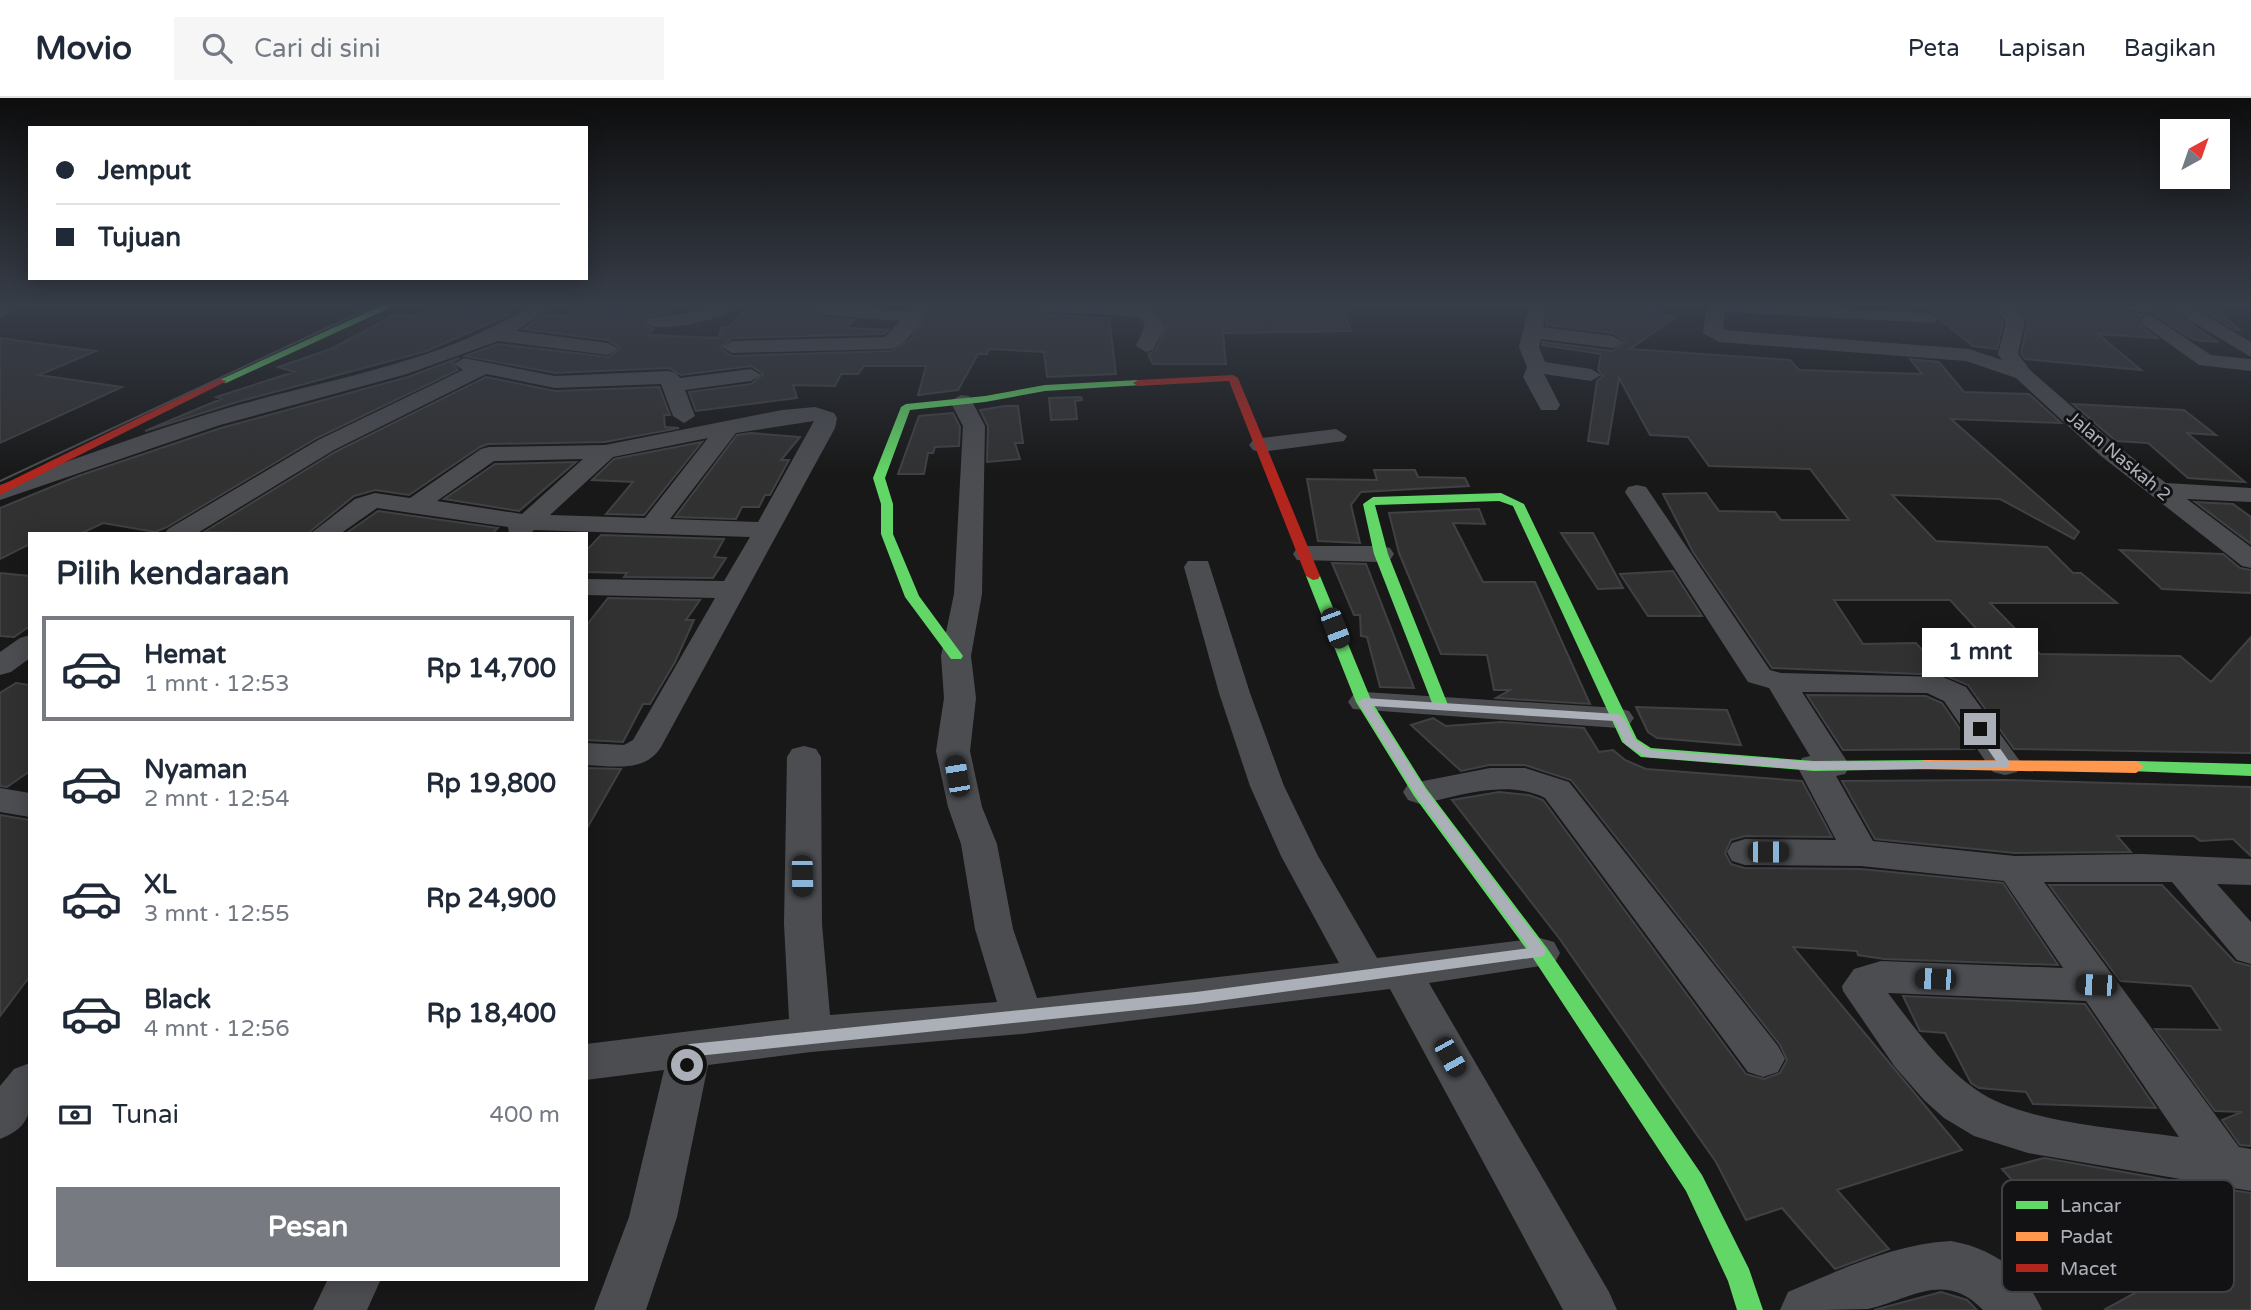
<!DOCTYPE html>
<html lang="id">
<meta charset="utf-8">
<style>
:root{--surface:#fff;--page:#f6f6f7;--text:#1f2937;--muted:#747a83;--line:#e0e1e3;--accent:#777a80}
body{margin:0;font-family:"Varela Round",sans-serif;background:var(--page);color:var(--text);height:100vh;display:flex;flex-direction:column;font-size:26px;white-space:nowrap}
*{box-sizing:border-box;margin:0}
p{font-size:23px;color:var(--muted)}
.icon{flex:none;width:38px;height:38px;fill:none;stroke:currentColor;stroke-width:2;stroke-linecap:round;stroke-linejoin:round}
.map{position:relative;flex:1;overflow:hidden}
.drawer{position:absolute;left:28px;top:434px;width:560px;height:749px;display:flex;flex-direction:column;background:var(--surface);border-radius:0px;box-shadow:0 4px 18px #0003}
.drawer>*{flex:none}
.hud{position:absolute;left:28px;top:28px;width:560px;height:154px;border-radius:0px;box-shadow:0 4px 18px #0003;display:grid;align-content:center;height:154px;padding:0 28px;background:var(--surface)}
.needle{width:46px;rotate:40deg}
.tools{position:absolute;left:2160px;top:21px;display:grid;gap:14px}
.tools a{display:grid;place-items:center;width:70px;height:70px;border-radius:0px;background:var(--surface);box-shadow:0 4px 18px #0003;font-size:35px}
.end{position:absolute;width:32px;height:32px;margin:-16px;border:9px solid #aaafb8;background:#111;box-shadow:0 0 0 4px #111}
.from{border-radius:50%}
.bubble{position:absolute;height:49px;border-radius:0px;background:var(--surface);box-shadow:0 4px 18px #0003;font-size:23px;font-weight:700;line-height:49px;text-align:center}
.car{position:absolute;width:21px;height:42px;margin:-21px -10px;border-radius:9px;box-shadow:0 0 5px 2px #0007;background:linear-gradient(#222 24%,#8ab4d8 0 40%,#222 0 76%,#8ab4d8 0 86%,#222 0)}
.hud b{display:flex;align-items:center;gap:24px;height:66px;font-size:26px}
.hud b+b{border-top:2px solid var(--line)}
.hud i{width:18px;height:18px;background:var(--text)}
ul{padding:0;list-style:none}
li{display:flex;align-items:center;gap:21px;height:105px;margin:0 14px 10px;padding:0 14px;border:4px solid transparent;border-radius:0px}
li div{flex:1}
li b{display:block;font-size:26px}
li em{font-style:normal;font-weight:700}
li.current{border-color:var(--accent)}
li>.icon{width:63px;height:63px;stroke-width:1.5}
h2{padding:0 28px;font-size:32px;line-height:84px}
.pay{display:flex;align-items:center;gap:18px;height:77px;padding:0 28px;font-size:26px}
.pay p{margin-inline-start:auto}
.cta{display:flex;gap:14px;margin-top:auto;padding:14px 28px}
.cta a{flex:1;height:80px;border-radius:0px;background:var(--accent);color:#fff;font-size:28px;font-weight:700;line-height:80px;text-align:center}
header{display:flex;align-items:center;gap:42px;box-sizing:border-box;height:98px;padding:0 35px;background:var(--surface);border-bottom:2px solid var(--line)}
header strong{font-size:33px}
nav{display:flex;gap:38px;margin-inline-start:auto;font-size:24px}
.search{width:490px;height:63px;background:var(--page);display:flex;align-items:center;gap:18px;box-sizing:border-box;padding:0 24px;border-radius:0px;color:var(--muted);font-size:26px}
.map>svg:first-child{display:block}
.building{fill:#313132;stroke:#404144;stroke-width:2;fill-rule:evenodd}
.lines{fill:none;stroke-linecap:round;stroke-linejoin:round}
.street{fill:#4c4d51;fill-rule:evenodd}
.fast{fill:#63d668;fill-rule:evenodd}
.slow{fill:#ff974d;fill-rule:evenodd}
.jam{fill:#b3261e;fill-rule:evenodd}
.tram{stroke:#4c4d4f;stroke-width:2}
.route{fill:#aaafb8}
.labels{text-anchor:middle;dominant-baseline:central;stroke-width:6;stroke-linejoin:round;paint-order:stroke}
.far-street-label{font-size:18px;fill:#aaafb8;stroke:#121214}
.key{fill:#121214;stroke:#404145;stroke-width:2}
.key-label{font-size:19px;fill:#aaafb8}
</style>
<header>
<strong>Movio</strong>
<div class="search"><svg class="icon" aria-label="search" viewBox="0 0 24 24"><circle cx="10" cy="10" r="6"/><path d="M15 15l6 6"/></svg>Cari di sini</div>
<nav><a>Peta</a><a>Lapisan</a><a>Bagikan</a></nav>
</header>
<div class="map">
<svg width="2251" height="1212" viewBox="0 0 2251 1212">
<rect width="100%" height="100%" fill="#181818"/>
<!-- building -->
<path class="building" d="M625,206h53l-8,8 -25,5 -3,6 12,6 -6,6 70,3 4,-11h6l26,-23 58,3 11,11 31,2 -8,8 42,2 -4,4 -152,4 -12,10 12,8 159,-5 20,-12 21,-34 74,-1 12,9 91,5 7,56 -69,3 -3,-25 -55,-3 -2,5h-9l-20,36 -40,5 8,-29h-62l-6,8h-17l-6,12 -42,-1 4,13 -101,13 -7,-19 62,-8 12,-10 -12,-8 -70,9 -12,-7 -114,5 -90,-17 33,-12 111,13 11,-9 -12,-8 -85,-11 21,-14 23,1 14,-10 38,3z
M1150,206h192l9,27 -128,2 3,31h-73l-5,-10 7,-3 12,-26 -11,-18z
M1549,206h77l5,7 45,6 -46,32 160,11 9,10 123,4 -12,-15 29,3 25,30 65,2 32,29 -110,-4 128,113 -5,7 -74,-40 -108,-4 44,46 111,6 26,26h8l36,30h-127l50,51 140,2 31,26 40,-45v116l-237,-4 -46,-64 -24,-10 -172,-7 -79,-116 -30,-58 43,-1 13,18 56,1 6,8h68l-39,-51 -101,-3 -21,-29 -38,-2 -31,-57 -11,66 -20,-3 9,-60 6,-5 -5,-6 3,-16 -59,-9 1,-3 70,9 12,-10 -12,-8 -67,-8zM1834,502h116l49,53 -69,6 -14,-16 -53,1z
M1921,206h67l15,18 -6,27 -24,-3z
M2015,206h98l6,7 24,4 -6,4 3,6 17,13 -59,-4 43,36 -116,-11 -4,-6 7,-32z
M2160,206h22l-5,6 3,7 38,25 -24,-2 -41,-26 7,-5z
M2192,206h16l32,26h-5z
M433,209l72,3 -5,4h11l-84,37 -190,51 -92,29 76,-32 -5,-2 78,-25 -16,-5 53,-18 63,-34 24,1z
M0,240l96,13 -57,24 83,12 -122,56z
M459,260l-7,5 6,7 -141,68 -150,89 -12,5 -52,-9 -23,11h-50v10l-30,15v-51l78,-32 143,-48 187,-51z
M486,279l69,14 104,-4 11,28h-6l1,12 14,1 -74,14 -117,2 -8,3 -71,48 -34,-5 -21,6 -47,38 -103,-2 131,-80z
M1081,299l1,3 -7,1 2,18 -26,1 -2,-22z
M2073,306l111,6 32,25 -29,-2 58,49 -57,-4 -40,-35 -32,-2z
M1005,308h13l5,37h-8l5,16 -33,3 1,-36 -8,-16z
M953,315l7,14 -1,19 -24,1 -2,6h-5l-4,21h-26l21,-58z
M751,335l49,4 -19,23h8l-19,35h-5l-6,12h-17l-6,12 -61,-2 62,-82z
M702,344l-58,73 -38,-1 27,-32 -41,-2 22,-21z
M576,364l-57,49 -75,-12 51,-35z
M1374,372h41l3,7 47,1 4,8 -108,6 -10,13 9,38 -42,-2 -11,-62 70,1z
M2195,404l38,2 18,13v27z
M1479,411l6,15 -32,-1 30,59h52l55,122 -94,-6 14,-8h-16l-7,-35 -46,-1 -42,-101 -10,-40z
M378,413l120,17 -6,6h-147z
M1561,435h32l30,55 -25,1z
M601,437l123,4 -10,18 12,1 -13,20 -89,-1 3,-4 -41,-1v-21z
M2120,452l103,4 17,14 11,2v23l-89,-4z
M1332,465l34,1 48,124 -34,-1 -13,-50 -6,-1 -1,-21h-6z
M1673,473l29,45h-54l-28,-42z
M0,475l30,3v50l-16,11 -14,-1z
M608,500l92,2 -14,20h8l-19,42 -25,42h-7l-20,38 -37,-2v-114z
M16,585l14,2v86l-23,16 -7,-1v-93z
M1807,597l119,1 16,7 32,46 -131,1z
M1636,609l91,3 14,35 -84,-7 -9,-6z
M1433,620l13,8 55,-4 83,6 15,24 14,-2 12,10 21,9 156,12 30,56 -87,-1 -14,4 -6,13 6,11 13,4 117,1 142,14 55,82 -174,-6 -26,-4 -1,-4 -64,-4 169,203 -125,40 52,59 -54,20 -53,-61 -36,12 -30,-58 -157,-224 -107,-138 47,-8 30,3 14,5 203,274 18,5 16,-6 7,-13 -7,-15 -209,-265 -46,-15h-36l-28,6 -50,-46z
M586,670l35,1 -35,61z
M2005,682l246,7v69l-18,-17 -33,2 -6,-5h-77l14,16 -116,1 -140,-14 -33,-58z
M0,717l30,5v156l-30,40z
M2049,787h113l73,77 16,4v180l-11,-1 -18,-25 20,-8 -27,-1 -60,-82 66,1 -30,-44 -71,-5z
M1903,898l182,8 71,104 -123,-4 -7,-12 -47,-4 -8,-5 -26,-50 -25,-2z
M2044,1060l136,24 6,4 11,-1 54,8v117h-147l78,-43 -53,-55 -16,5 -5,-6 -55,15 -51,-57z
M1941,1194l26,8 10,10h-103z"/>
<g class="lines">
<!-- street -->
<path class="street" d="M23,206l-23,15 1,-15z
M534,206h22l-40,27 92,12 10,6 -10,6 -110,-14 -91,33 -187,51 -220,75v-15c79,-27 157,-57 238,-80 101,-28 206,-44 296,-101z
M716,206h25c-12,14 -84,32 -96,18l2,-4 53,-7z
M830,206l79,7 3,-7h18c-7,16 -22,41 -40,45l-158,4 -10,-6 10,-6 153,-4 15,-16 -77,-6 -9,-6 2,-4z
M1009,206l138,2 7,2 11,18 -12,24 -7,2 -10,-6 9,-20 -4,-9 -123,-7z
M1520,206h25l2,4 -4,19 70,9 10,6 -10,6 -72,-9 -2,8 6,15 46,7 10,6 -10,6 -47,-7 16,31 -3,5h-16l-18,-33 4,-10 -8,-20 9,-37z
M1629,206h35l2,3 -9,6 -25,-5z
M1707,206h68l153,9 9,6 -2,4 -211,-11 -1,18 246,19 33,11 -4,-6 8,-33 -15,-17h20l14,16 -7,34 12,16 87,76 49,37 85,5v14l-64,-3 64,48v21l-9,-2 -141,-110 -85,-78 -50,-17 -247,-19 -16,-9z
M2116,206h41l2,3 -9,6 -31,-5z
M2188,207l63,37v15l-70,-42 -2,-4 2,-4z
M2149,216l62,41 40,4v12l-52,-6 -57,-41 -2,-4z
M464,260l91,18 114,-5 7,2 4,5 71,-9 10,6 -10,6 -66,9 10,26 -11,7 -11,-7 -12,-32 -106,4 -69,-14 -152,76 -138,84h-32l4,-5 150,-89 145,-70 -9,-6z
M961,297l8,1 16,30 -3,168 -11,62 5,42 -6,53 12,56 15,37 16,85 24,69 302,-35 -58,-107 -31,-70 -31,-93 -35,-126 4,-6h20l42,132 34,93 34,70 59,102 163,-20 14,4 6,11 -6,11 -125,19 180,309 8,18h-54l-173,-321 -368,45 -211,18 -103,13 -31,152 -31,93h-52l35,-93 35,-147 -78,10v-36l203,-25 -5,-95 3,-167 5,-8 12,-3 12,3 5,8 1,167 8,91 167,-13 -22,-73 -14,-85 -13,-37 -12,-56 8,-53 -3,-42 13,-62 9,-168 -13,-25z
M815,309l19,6 3,5 -2,10 -174,319c-16,26 -48,19 -75,18v-22l38,2 9,-5 82,-142 -129,-3v-16l138,2 26,-44 -216,-7 -4,4h-21l-1,-7 -131,-19 -37,26h-30l45,-35 20,-6 35,5 71,-49 8,-2 116,-2 177,-35zM814,323l-56,101 -88,-3 66,-86zM708,340l-63,80 -95,-3 63,-58zM583,361l-61,55 -85,-13 57,-40z
M1336,331l11,7 -3,5 -83,11 -8,-2 -4,-5 4,-5 8,-2z
M1637,387l9,2 124,183 11,3 162,4 23,10 56,77 -5,8 -12,3 -12,-3 -49,-71 -17,-8 -125,-1 48,74 -5,8 -9,2 37,65 142,15 128,-2 108,5v26l-34,-1 34,38v42l-14,-4 -65,-78h-128l195,265 12,2v42l-223,-38 -54,-17 -30,-18 -20,-18 -29,-33 -52,-76 -1,-5 12,-17 27,-8 182,7 -59,-87 -143,-15 -116,-1 -13,-4 -5,-9 5,-9 13,-4 91,1 -39,-74 5,-8 8,-2 -41,-68 -21,-6 -123,-190 3,-5zM1888,895l198,8 93,136c-58,-9 -158,-14 -204,-48 -35,-25 -61,-62 -87,-96z
M1306,448h75l9,2 4,6 -4,6 -9,2 -84,-2 -4,-6 4,-6z
M30,537v23l-19,14 -11,3v-23l20,-14z
M1364,594l254,16 11,3 5,7 -5,7 -11,3 -265,-19 -5,-7 5,-7z
M1490,670h35l44,14 209,264 7,13 -7,13 -15,5 -15,-5 -203,-274c-39,-19 -85,-2 -125,6l-12,-4 -5,-8 5,-8z
M0,690l30,5v24l-30,-5z
M30,965c0,35 9,62 -30,76v-53l14,-17z
M1951,1143c41,7 74,30 91,69h-59c-38,-40 -72,-11 -115,-1 -27,1 -61,1 -88,1l8,-18c52,-22 105,-48 163,-51z
M328,1181h53l-14,31h-54z"/>
<!-- fast -->
<path class="fast" d="M385,206h13l-172,79 -9,-2z
M1138,282l5,3 -1,2 -97,6 -60,11 -75,8 -25,68 8,26v30l26,62 44,60 -2,3h-10l-46,-62 -24,-63v-30l-8,-26 28,-71 5,-3 79,-8 60,-11z
M1501,395l23,11 113,235 14,9 163,13 110,-1 8,5 -2,4 -116,2 -173,-14 -19,-15 -109,-236 -14,-5 -124,4 13,49 60,151 -8,5 -6,-2 -60,-154 -11,-50 10,-7z
M1313,474l7,4 52,126 54,86 121,160 155,227 47,94 14,41h-26l-9,-29 -42,-90 -153,-233 -119,-162 -58,-94 -50,-126z
M2136,663l115,3v12l-121,-5 -2,-4z"/>
<!-- slow -->
<path class="slow" d="M1924,662l212,1 8,6 -8,6 -218,-4 -2,-4z"/>
<!-- jam -->
<path class="jam" d="M1233,277l5,3 82,198 -2,3 -5,1 -7,-4 -77,-195 -91,5 -5,-3 5,-3z
M218,281l9,2 -227,114v-9z"/>
<!-- tram -->
<path class="tram" d="M0,383l378,-177"/>
</g>
<!-- sky -->
<linearGradient id="sky" x2="0" y2="1"><stop stop-color="#0d0d0d"/><stop offset="0.55" stop-color="#373d48"/><stop offset="1" stop-color="#373d48" stop-opacity="0"/></linearGradient>
<rect width="2251" height="376" fill="url(#sky)"/>
<!-- route -->
<path class="route" d="M1364,600l254,16 6,4 11,22 15,10 164,12 182,-1 -22,-32 6,-4 4,1 27,38 -6,4 -191,2 -167,-13 -21,-12 -12,-24 -242,-15 53,83 120,160v7l-349,48 -499,52 -5,14h-11c-4,-9 0,-23 9,-26l506,-52 333,-44 -113,-153 -58,-93z"/>
<g class="labels">
<!-- far-street labels -->
<g class="far-street-label">
<text transform="translate(2119 358) rotate(40)">Jalan Naskah 2</text>
</g>
</g>
<!-- legend -->
<rect x="2002" y="1082" width="232" height="112" rx="10" class="key"/>
<rect x="2016" y="1103" width="32" height="8" fill="#63d668"/>
<rect x="2016" y="1134" width="32" height="9" fill="#ff974d"/>
<rect x="2016" y="1166" width="32" height="8" fill="#b3261e"/>
<g class="key-label">
<text x="2060" y="1114">Lancar</text>
<text x="2060" y="1145">Padat</text>
<text x="2060" y="1177">Macet</text>
</g>
</svg>
<div class="tools">
<a><svg class="needle" viewBox="-14 -14 28 28"><path d="M0-13l5 13h-10z" fill="#e53935"/><path d="M0 13l5-13h-10z" fill="#747a83"/></svg></a>
</div>
<i class="end from" style="left:687px;top:967px"></i>
<i class="end" style="left:1980px;top:631px"></i>
<div class="bubble" style="left:1922px;top:530px;width:116px">1 mnt</div>
<i class="car" style="left:1335px;top:530px;rotate:159deg"></i>
<i class="car" style="left:957px;top:678px;rotate:350deg"></i>
<i class="car" style="left:1768px;top:754px;rotate:90deg"></i>
<i class="car" style="left:802px;top:778px;rotate:179deg"></i>
<i class="car" style="left:1935px;top:881px;rotate:272deg"></i>
<i class="car" style="left:2096px;top:887px;rotate:272deg"></i>
<i class="car" style="left:1450px;top:959px;rotate:151deg"></i>
<div class="hud">
<b><i class="from"></i>Jemput</b>
<b><i></i>Tujuan</b>
</div>
<section class="drawer">
<h2>Pilih kendaraan</h2>
<ul>
<li class="current"><svg class="icon" aria-label="car" viewBox="0 0 24 24"><path d="M5 17H2v-5l4-1 3-4h7l3 4 3 1v5h-3M9 17h6M6 11h13"/><circle cx="7" cy="17" r="2"/><circle cx="17" cy="17" r="2"/></svg><div><b>Hemat</b><p>1 mnt · 12:53</p></div><em>Rp 14,700</em></li>
<li><svg class="icon" aria-label="car" viewBox="0 0 24 24"><path d="M5 17H2v-5l4-1 3-4h7l3 4 3 1v5h-3M9 17h6M6 11h13"/><circle cx="7" cy="17" r="2"/><circle cx="17" cy="17" r="2"/></svg><div><b>Nyaman</b><p>2 mnt · 12:54</p></div><em>Rp 19,800</em></li>
<li><svg class="icon" aria-label="car" viewBox="0 0 24 24"><path d="M5 17H2v-5l4-1 3-4h7l3 4 3 1v5h-3M9 17h6M6 11h13"/><circle cx="7" cy="17" r="2"/><circle cx="17" cy="17" r="2"/></svg><div><b>XL</b><p>3 mnt · 12:55</p></div><em>Rp 24,900</em></li>
<li><svg class="icon" aria-label="car" viewBox="0 0 24 24"><path d="M5 17H2v-5l4-1 3-4h7l3 4 3 1v5h-3M9 17h6M6 11h13"/><circle cx="7" cy="17" r="2"/><circle cx="17" cy="17" r="2"/></svg><div><b>Black</b><p>4 mnt · 12:56</p></div><em>Rp 18,400</em></li>
</ul>
<div class="pay"><svg class="icon" aria-label="cash" viewBox="0 0 24 24"><path d="M3 7h18v10H3z"/><circle cx="12" cy="12" r="2"/></svg>Tunai<p>400 m</p></div>
<div class="cta"><a>Pesan</a></div>
</section>
</div>
